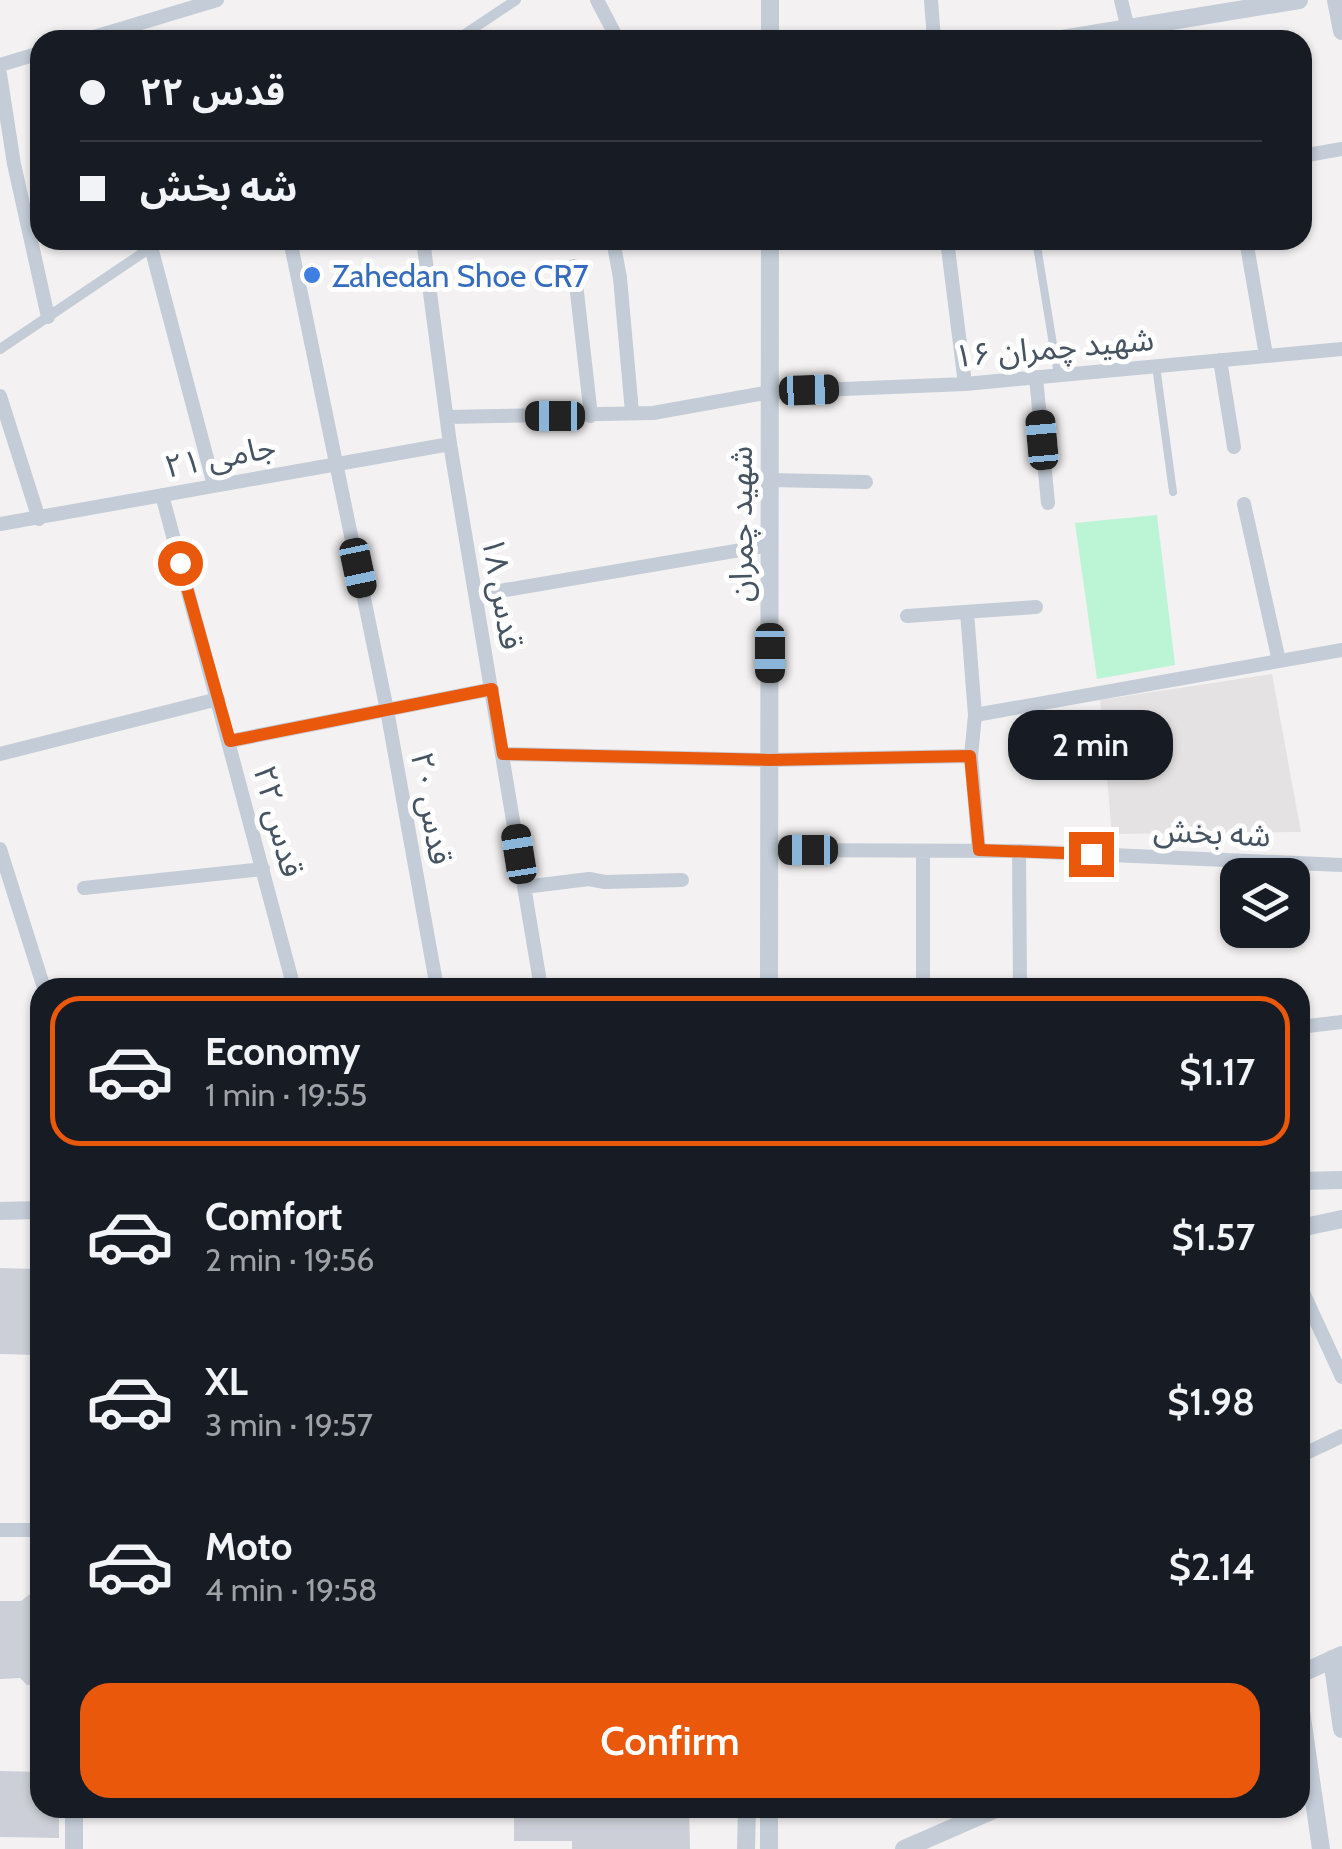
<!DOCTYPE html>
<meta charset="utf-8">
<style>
:root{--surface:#171b24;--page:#20242c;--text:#f1f3f6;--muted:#9ea1a6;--line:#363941;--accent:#ea580c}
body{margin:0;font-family:Cabin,"Noto Sans Arabic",sans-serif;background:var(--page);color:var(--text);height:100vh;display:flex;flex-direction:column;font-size:38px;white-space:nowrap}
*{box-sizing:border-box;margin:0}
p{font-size:32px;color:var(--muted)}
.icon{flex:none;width:55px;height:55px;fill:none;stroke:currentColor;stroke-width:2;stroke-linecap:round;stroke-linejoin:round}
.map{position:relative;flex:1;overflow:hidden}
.sheet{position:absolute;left:30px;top:978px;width:1280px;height:840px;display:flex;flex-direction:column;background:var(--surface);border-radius:30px;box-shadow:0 2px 8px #0004}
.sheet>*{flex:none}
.top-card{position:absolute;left:30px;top:30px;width:1282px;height:220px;border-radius:30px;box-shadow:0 2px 8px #0004;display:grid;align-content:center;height:220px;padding:0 50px;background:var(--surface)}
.controls{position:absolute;left:1220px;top:858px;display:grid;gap:20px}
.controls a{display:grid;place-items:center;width:90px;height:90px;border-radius:20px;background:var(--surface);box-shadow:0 2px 8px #0004;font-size:50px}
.end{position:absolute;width:45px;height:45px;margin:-22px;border:12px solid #ea580c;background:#fff;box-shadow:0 0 0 5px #fff}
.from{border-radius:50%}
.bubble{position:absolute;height:70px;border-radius:30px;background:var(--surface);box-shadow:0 2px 8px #0004;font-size:32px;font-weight:600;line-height:70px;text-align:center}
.car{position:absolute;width:30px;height:60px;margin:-30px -15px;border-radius:12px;box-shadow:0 0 8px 2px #0007;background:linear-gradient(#222 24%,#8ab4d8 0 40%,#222 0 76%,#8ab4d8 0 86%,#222 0)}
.top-card b{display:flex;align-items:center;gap:35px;height:95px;font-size:38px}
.top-card b+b{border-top:2px solid var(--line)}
.top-card i{width:25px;height:25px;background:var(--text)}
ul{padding:18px 0 0;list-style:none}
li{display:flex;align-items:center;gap:30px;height:150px;margin:0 20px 15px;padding:0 30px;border:5px solid transparent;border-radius:30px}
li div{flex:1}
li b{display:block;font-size:38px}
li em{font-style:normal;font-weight:600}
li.current{border-color:var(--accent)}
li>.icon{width:90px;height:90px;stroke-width:1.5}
.button{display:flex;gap:20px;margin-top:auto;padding:20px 50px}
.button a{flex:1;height:115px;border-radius:30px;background:var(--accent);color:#fff;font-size:40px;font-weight:600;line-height:115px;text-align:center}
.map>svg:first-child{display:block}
.education{fill:#e5e2e3}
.green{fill:#bbf5d5}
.building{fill:#cccfd7}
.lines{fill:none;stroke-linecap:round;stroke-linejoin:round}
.service{stroke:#c3ccd7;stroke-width:8}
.pedestrian{stroke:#c3ccd7;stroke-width:10}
.minor{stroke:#c3ccd7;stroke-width:14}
.tertiary{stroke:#c3ccd7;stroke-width:18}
.route{stroke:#ea580c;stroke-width:12}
.shop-dot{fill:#3f7fe0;stroke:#fff;stroke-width:4}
.labels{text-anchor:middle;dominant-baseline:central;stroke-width:10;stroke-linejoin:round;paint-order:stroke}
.shop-label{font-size:32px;fill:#366cbe;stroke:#fff;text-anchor:start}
.street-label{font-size:32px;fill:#465361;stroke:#fff}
</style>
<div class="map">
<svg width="1342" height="1849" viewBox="0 0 1342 1849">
<rect width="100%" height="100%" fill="#f3f1f1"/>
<!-- education -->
<path class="education" d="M1272,674l29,158 -189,2 -12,-134z"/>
<!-- green -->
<path class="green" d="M1157,515l18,150 -78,14 -22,-156z"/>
<!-- building -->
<path class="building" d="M0,1268l38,1 -1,86 -37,-1z
M30,1594l10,2v89h-13l-7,-7 -20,1v-78h21z
M0,1771l40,1v36h19v30l-59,-1z
M514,1808h175l1,41h-118v-8h-58z"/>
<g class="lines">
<!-- service -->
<path class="service" d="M1036,240l22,135
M1156,366l17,126"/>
<!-- pedestrian -->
<path class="pedestrian" d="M456,40l60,-40
M0,349l162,-109"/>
<!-- minor -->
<path class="minor" d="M597,0l21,40
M931,0l3,40
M1121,0l7,29
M84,40l133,-40
M0,65l40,-12
M0,74l14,90 34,153
M1302,156l40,-7
M290,240l97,470 50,278
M423,240l27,204 91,544
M613,240l7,38 12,134
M947,240l18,144
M1246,240l20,115
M151,247l63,238
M574,266l17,150
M1220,360l14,87
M1036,377l12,126
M0,396l39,123
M447,417l206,-4 117,-21 195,-8 377,-35
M770,480l96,2
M162,495l132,493
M1244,504l35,157
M0,524l450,-80
M476,595l294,-50
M967,612l8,103 -4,41 8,95
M907,616l129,-9
M975,715l367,-65
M230,741l262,-52
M0,754l218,-55
M503,754l266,6 202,-4
M0,849l44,139
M769,850l250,1 323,14
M1019,851l1,137
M524,887l65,-8 16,3 77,-2
M84,888l179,-19
M923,988v-137
M1300,1027l42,-5
M1300,1286l42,91
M1300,1456l42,-20
M0,1530h40"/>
<!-- tertiary -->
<path class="tertiary" d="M1336,0l6,31
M770,40v-40
M1056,40l243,-40
M769,988l1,-748
M1300,1181l42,-1
M0,1211l40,-1
M1300,1228l42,-9
M1332,1659l10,70
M1300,1674l42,-19
M1300,1704l21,145
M74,1849v-41
M746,1849l1,-41
M769,1849v-41
M904,1849l94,-41"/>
</g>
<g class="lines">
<!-- route -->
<path class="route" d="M180,563l50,178 262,-52 11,65 267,6 200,-4 9,94 112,4"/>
</g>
<!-- markers -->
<circle class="shop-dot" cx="312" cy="275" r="10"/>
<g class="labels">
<!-- shop labels -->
<g class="shop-label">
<text x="332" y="275">Zahedan Shoe CR7</text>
</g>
<!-- street labels -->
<g class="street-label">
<text transform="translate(1054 347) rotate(-5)">شهید چمران ۱۶</text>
<text transform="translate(220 456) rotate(-11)">جامی ۲۱</text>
<text transform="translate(740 524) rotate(-90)">شهید چمران</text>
<text transform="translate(503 593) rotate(80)">قدس ۱۸</text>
<text transform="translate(432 808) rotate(80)">قدس ۲۰</text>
<text transform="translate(279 821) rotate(75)">قدس ۲۲</text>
<text transform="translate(1212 832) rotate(3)">شه بخش</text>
</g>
</g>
</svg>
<div class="controls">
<a><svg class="icon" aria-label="layers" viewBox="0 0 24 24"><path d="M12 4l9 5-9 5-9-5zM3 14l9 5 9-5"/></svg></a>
</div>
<i class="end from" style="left:180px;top:563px"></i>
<i class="end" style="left:1091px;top:854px"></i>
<div class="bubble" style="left:1008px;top:710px;width:165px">2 min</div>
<i class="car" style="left:809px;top:390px;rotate:88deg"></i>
<i class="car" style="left:555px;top:416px;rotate:270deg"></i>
<i class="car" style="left:1042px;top:440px;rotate:355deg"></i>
<i class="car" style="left:358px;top:568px;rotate:168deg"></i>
<i class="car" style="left:770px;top:653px;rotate:180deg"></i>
<i class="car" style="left:808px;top:850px;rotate:270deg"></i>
<i class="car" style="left:519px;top:854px;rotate:351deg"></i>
<div class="top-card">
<b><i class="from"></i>قدس ۲۲</b>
<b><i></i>شه بخش</b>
</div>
<section class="sheet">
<ul>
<li class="current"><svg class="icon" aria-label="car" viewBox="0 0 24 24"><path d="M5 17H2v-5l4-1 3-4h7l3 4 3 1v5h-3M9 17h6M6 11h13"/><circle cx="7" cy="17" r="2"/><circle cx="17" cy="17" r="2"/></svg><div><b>Economy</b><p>1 min · 19:55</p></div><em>$1.17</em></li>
<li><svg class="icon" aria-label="car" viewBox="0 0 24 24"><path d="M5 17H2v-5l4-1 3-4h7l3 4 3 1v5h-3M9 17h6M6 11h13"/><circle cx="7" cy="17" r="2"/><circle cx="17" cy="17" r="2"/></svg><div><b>Comfort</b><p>2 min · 19:56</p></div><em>$1.57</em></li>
<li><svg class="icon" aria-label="car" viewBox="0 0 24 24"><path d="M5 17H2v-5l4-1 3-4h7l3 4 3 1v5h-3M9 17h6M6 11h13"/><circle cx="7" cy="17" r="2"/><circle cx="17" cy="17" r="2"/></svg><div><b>XL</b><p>3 min · 19:57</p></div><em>$1.98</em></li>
<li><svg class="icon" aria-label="car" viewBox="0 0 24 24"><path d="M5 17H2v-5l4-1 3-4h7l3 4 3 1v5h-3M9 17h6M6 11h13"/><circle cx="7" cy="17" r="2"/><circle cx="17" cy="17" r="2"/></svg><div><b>Moto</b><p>4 min · 19:58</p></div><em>$2.14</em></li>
</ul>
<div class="button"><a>Confirm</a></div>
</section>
</div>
